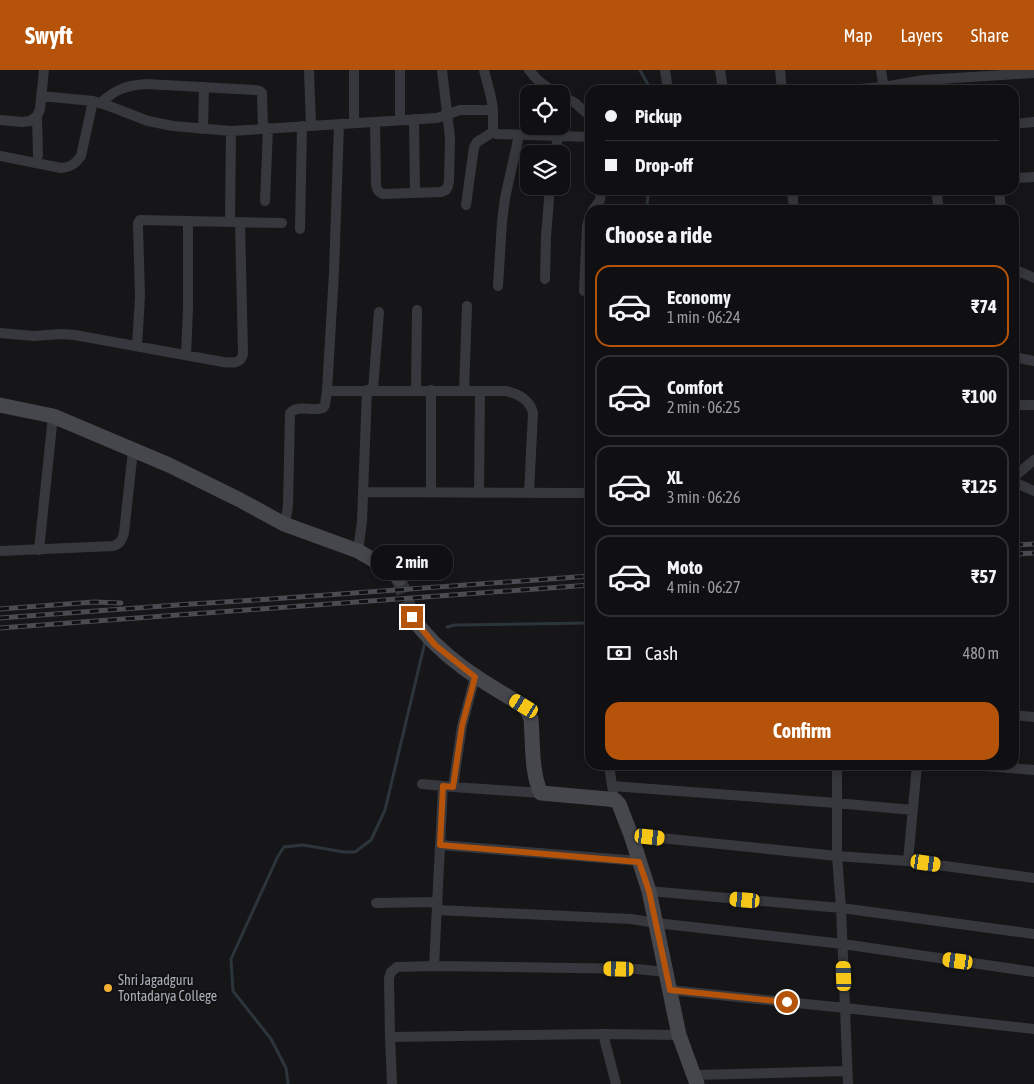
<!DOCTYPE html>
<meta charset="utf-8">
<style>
:root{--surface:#101012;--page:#1e1e20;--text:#f1f3f6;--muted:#9c9d9f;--line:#303032;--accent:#b45309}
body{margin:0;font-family:"Asap Condensed",sans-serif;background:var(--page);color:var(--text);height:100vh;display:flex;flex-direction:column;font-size:19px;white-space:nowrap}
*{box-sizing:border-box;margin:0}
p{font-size:16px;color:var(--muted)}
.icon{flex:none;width:28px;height:28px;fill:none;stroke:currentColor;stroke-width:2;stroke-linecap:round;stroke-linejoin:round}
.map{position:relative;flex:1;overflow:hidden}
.sheet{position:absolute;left:585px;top:135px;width:434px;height:565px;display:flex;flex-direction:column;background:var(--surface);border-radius:15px;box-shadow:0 2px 12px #0003,0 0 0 1px var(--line)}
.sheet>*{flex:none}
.guide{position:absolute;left:585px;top:15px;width:434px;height:110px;border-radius:15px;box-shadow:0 2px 12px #0003,0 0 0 1px var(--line);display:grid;align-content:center;height:110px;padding:0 20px;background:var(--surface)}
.controls{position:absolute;left:520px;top:15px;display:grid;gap:10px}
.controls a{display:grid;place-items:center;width:50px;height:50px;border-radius:10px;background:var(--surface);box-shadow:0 2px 12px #0003,0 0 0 1px var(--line);font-size:25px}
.end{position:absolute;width:22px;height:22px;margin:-11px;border:6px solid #b45309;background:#fff;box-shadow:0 0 0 2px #fff}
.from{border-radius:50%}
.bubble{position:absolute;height:35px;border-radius:15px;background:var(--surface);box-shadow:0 2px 12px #0003,0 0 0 1px var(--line);font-size:16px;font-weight:700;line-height:35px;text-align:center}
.car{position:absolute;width:15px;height:30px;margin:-15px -8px;border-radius:6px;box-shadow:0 0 4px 1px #0007;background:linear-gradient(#f5c518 24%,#345 0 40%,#f5c518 0 76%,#345 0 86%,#f5c518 0)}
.guide b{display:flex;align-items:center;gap:18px;height:48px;font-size:19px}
.guide b+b{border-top:1px solid var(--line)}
.guide i{width:12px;height:12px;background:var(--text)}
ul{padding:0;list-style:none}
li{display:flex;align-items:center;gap:15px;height:82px;margin:0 10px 8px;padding:0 10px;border:2px solid var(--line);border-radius:15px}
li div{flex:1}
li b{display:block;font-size:19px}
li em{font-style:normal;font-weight:700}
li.active{border-color:var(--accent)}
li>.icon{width:45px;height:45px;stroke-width:1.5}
h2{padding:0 20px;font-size:22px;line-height:60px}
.pay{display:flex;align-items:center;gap:12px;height:55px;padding:0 20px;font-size:19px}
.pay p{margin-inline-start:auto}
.primary-button{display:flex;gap:10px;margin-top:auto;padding:10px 20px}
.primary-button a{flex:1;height:58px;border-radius:15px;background:var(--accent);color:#fff;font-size:20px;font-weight:700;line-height:58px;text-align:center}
header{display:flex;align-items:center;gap:30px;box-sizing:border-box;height:70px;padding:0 25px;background:var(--accent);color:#fff}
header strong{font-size:24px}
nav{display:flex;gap:28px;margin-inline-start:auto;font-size:18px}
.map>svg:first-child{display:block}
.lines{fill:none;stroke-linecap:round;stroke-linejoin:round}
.stream{stroke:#2c353c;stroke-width:3}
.secondary-tunnel{stroke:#333438;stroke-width:15;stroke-dasharray:15 8;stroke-linecap:butt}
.street{stroke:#37383d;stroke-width:10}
.secondary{stroke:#45474d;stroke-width:15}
.rail-casing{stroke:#4a4c52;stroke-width:5}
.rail{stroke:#111113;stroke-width:3;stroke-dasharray:9;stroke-linecap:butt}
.route{stroke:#b45309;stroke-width:6}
.poi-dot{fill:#f2b134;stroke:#111113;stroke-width:2}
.labels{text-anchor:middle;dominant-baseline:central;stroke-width:4;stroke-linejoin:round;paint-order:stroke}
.poi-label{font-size:14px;fill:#a8adb8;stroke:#111113;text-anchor:start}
</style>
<header>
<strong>Swyft</strong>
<nav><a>Map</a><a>Layers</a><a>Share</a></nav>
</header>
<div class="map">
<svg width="1034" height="1014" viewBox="0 0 1034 1014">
<rect width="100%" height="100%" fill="#161618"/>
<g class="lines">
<!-- stream -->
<path class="stream" d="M640,0l11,20
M646,140l3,-20
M447,557l8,-2 135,-2
M288,1014l-2,-16 -15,-29 -38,-48 -2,-32 47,-103 6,-9 19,-2 41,7h11l16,-12 14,-30 40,-168"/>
<!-- secondary-tunnel -->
<path class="secondary-tunnel" d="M399,509l13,38"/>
<!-- street -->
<path class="street" d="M309,0l2,55
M354,0v53
M400,0v50
M484,0c3,14 8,26 9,40
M529,0c8,11 17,17 29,24
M665,0l3,20
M720,0l3,20
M780,0l2,20
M881,0l3,20
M848,20l35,-3 41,-7 110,-7
M561,25l14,8 15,13
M41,26l52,5 16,5 39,15 25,5 58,5 206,-13 23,-8h33v22l4,2 93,3
M100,33c17,-14 24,-17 46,-19l110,6 4,1 2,2 1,36
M37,46l1,40
M414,49l1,74
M0,50l22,2 8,-1 7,-5 3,-7 4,-39
M375,52l1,63c1,5 2,7 7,9l58,-2 5,-2 2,-4 1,-5 1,-43 -8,-68
M1014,54l20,-2
M203,59l1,-42
M555,84l3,-18
M0,86l61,12c10,-1 14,-4 20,-12l12,-55
M1014,108l20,-1
M792,120l2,20
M936,120l3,20
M999,120l2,20
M265,131l3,-73
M466,135l8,-58 3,-5 16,-10
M593,140l7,-10 1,-10
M230,152l1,-91
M300,159l2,-103
M1014,199l20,9
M545,209l1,-42 4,-51
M498,216l4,-64 3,-24 14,-63
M584,221l3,-65 3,-11
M0,263l34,3 27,-2 14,1 148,27c9,1 18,2 20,-8l-3,-132
M137,276l3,-50 -2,-69v-4l2,-3 142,3
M186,285l2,-47v-87
M1014,287l20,4
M373,320l6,-78
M416,320l1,-80
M327,321h178c13,2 25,9 28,22l-4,80
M464,321l3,-85
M1014,335h20
M1014,407l20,-17
M1014,412l20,9
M363,422l227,1
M431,422v-102
M479,423l1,-102
M284,454l3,-11 1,-9 2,-91c8,-9 23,-1 33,-5l2,-3 2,-14 7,-119 5,-148
M39,480l14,-134
M0,481l113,-5c7,-2 9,-6 11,-13l9,-83
M358,481l4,-30 5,-131
M1014,645l20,2
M609,695l4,27
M837,695v91l4,52 7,176
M973,695l61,5
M422,714l31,3 88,6
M612,716l224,17 77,7
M453,717l9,-61 13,-49
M631,765l206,21 71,5 126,17
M440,775l199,16
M908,791l9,-96
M649,821l192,17 193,26
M376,833l61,-1
M437,840l194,9 25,4 187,21 191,28
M434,896l9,-180
M670,920l175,18 189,21
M603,964l13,50
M390,967l-1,-59 2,-6 6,-5 37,-1 203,3 29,3
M694,1005l153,-4
M392,1014l-2,-47 213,-3 76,1"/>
<!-- secondary -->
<path class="secondary" d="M0,335l53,11 116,49 71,35 44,24 74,27 24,14 12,8 5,6
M412,547c28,40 71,65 112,89l4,6 3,7c2,22 0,54 10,74l67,6 7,1 4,4 12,31 18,56 30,144 18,49"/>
<!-- rail casing -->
<g class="rail-casing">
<path id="rail" d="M1014,475l20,-1
M1014,484l20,-1
M0,539l94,-7 27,1
M0,548l191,-14 80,-5 319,-23
M0,558l590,-43"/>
</g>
<!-- rail -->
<use href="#rail" class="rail"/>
</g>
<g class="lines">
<!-- route -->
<path class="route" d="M412,547l23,28 40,32 -13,49 -9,61 -10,-1 -3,59 199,17 10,29 21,99 117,12"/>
</g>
<!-- markers -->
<circle class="poi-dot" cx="108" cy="918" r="5"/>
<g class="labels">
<!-- poi labels -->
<g class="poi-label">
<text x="118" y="910">Shri Jagadguru<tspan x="118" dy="16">Tontadarya College</tspan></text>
</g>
</g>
</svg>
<div class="controls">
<a><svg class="icon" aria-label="locate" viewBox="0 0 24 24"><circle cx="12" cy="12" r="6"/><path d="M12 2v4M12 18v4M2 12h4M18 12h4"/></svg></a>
<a><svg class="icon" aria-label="layers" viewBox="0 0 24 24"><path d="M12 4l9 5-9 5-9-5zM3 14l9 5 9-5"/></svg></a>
</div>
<i class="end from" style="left:787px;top:932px"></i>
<i class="end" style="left:412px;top:547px"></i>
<div class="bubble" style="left:371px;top:475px;width:82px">2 min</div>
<i class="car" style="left:524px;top:636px;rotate:301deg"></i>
<i class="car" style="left:650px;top:767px;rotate:96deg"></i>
<i class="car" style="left:926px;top:793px;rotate:98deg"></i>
<i class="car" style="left:745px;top:830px;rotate:275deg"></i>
<i class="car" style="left:958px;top:891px;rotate:278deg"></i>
<i class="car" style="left:619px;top:899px;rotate:271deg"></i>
<i class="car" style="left:844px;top:906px;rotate:358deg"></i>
<div class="guide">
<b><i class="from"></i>Pickup</b>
<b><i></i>Drop-off</b>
</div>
<section class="sheet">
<h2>Choose a ride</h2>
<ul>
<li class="active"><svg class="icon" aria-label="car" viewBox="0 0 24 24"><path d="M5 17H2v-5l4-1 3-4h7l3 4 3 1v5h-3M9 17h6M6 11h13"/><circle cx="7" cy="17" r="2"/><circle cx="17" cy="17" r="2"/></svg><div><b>Economy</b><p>1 min · 06:24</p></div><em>₹74</em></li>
<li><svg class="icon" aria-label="car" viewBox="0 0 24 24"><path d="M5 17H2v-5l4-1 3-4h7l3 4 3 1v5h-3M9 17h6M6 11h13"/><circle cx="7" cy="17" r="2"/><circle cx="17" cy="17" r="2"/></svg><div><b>Comfort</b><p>2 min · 06:25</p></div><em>₹100</em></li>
<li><svg class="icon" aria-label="car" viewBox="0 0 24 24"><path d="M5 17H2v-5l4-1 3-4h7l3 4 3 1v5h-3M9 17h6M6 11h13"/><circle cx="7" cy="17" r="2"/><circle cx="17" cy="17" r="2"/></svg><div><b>XL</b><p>3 min · 06:26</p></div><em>₹125</em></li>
<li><svg class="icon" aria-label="car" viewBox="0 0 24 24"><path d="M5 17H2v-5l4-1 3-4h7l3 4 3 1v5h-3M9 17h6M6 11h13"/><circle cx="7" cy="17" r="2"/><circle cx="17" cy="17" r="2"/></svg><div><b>Moto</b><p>4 min · 06:27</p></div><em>₹57</em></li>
</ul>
<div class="pay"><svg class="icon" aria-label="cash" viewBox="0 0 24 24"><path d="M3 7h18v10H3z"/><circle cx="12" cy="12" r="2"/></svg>Cash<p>480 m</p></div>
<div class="primary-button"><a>Confirm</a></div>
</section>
</div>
